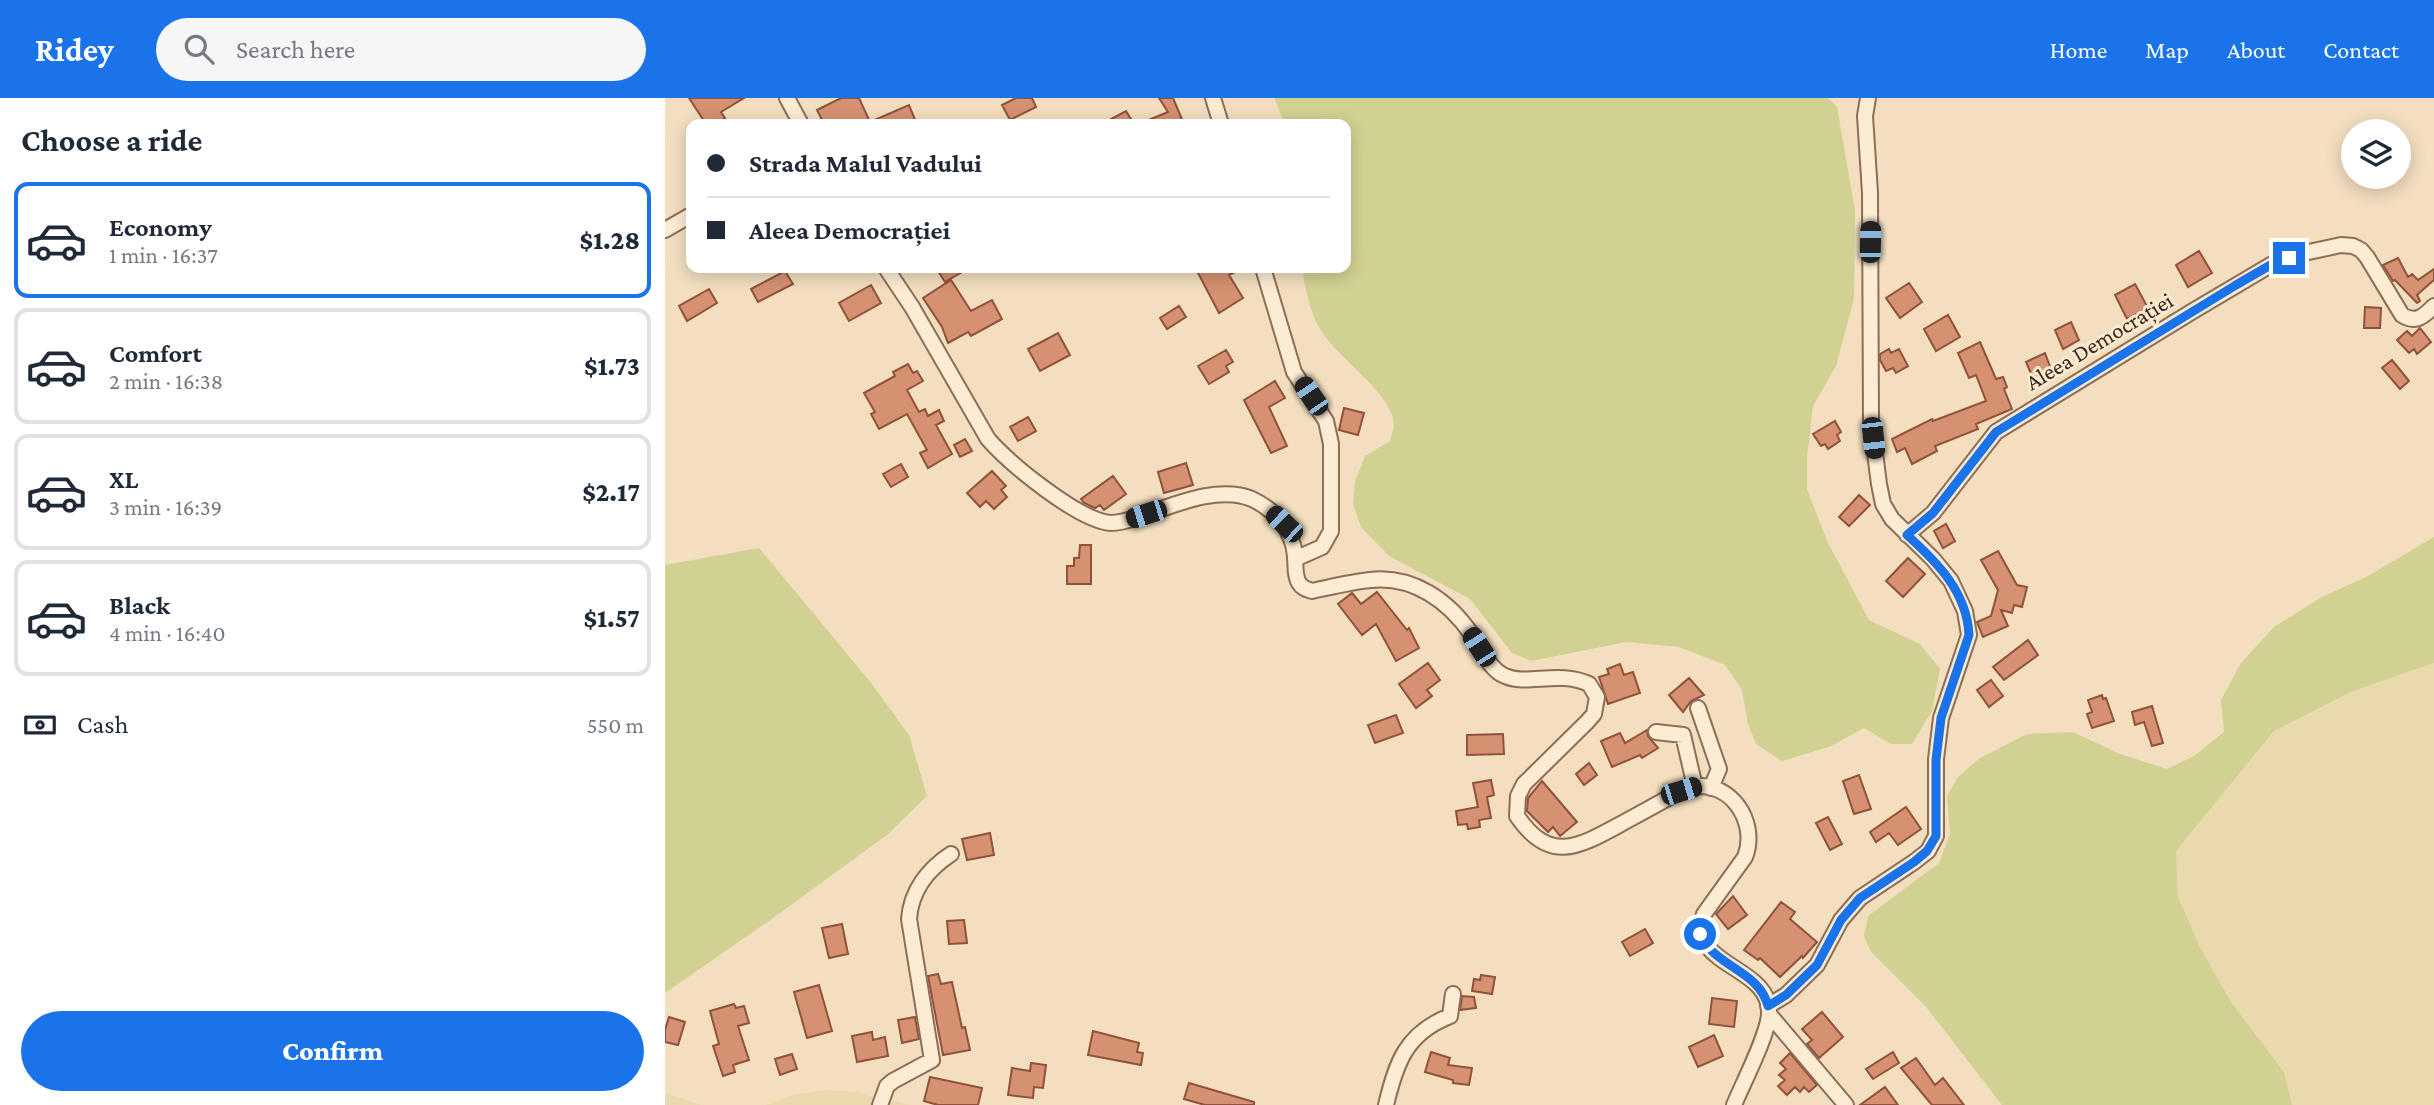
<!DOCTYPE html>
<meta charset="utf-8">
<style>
:root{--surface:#fff;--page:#f6f6f7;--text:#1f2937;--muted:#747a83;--line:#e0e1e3;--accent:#1a73e8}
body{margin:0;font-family:"Crimson Pro",serif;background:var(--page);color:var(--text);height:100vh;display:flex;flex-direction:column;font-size:26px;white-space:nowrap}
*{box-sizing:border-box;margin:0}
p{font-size:23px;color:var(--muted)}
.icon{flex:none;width:38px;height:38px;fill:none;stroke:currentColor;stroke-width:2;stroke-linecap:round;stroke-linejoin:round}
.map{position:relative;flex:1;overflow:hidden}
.side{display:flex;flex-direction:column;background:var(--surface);width:665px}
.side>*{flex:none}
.hud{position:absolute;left:21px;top:21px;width:665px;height:154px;border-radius:14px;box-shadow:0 4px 18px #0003;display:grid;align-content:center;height:154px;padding:0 21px;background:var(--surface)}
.tools{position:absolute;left:1676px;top:21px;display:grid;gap:14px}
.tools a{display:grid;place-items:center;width:70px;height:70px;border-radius:50%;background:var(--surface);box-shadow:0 4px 18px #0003;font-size:35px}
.end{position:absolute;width:32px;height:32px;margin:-16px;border:9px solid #1a73e8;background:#fff;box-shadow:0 0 0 4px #fff}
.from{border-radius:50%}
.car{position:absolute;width:21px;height:42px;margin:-21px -10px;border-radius:9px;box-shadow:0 0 5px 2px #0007;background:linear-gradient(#222 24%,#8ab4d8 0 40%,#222 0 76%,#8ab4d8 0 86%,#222 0)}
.hud b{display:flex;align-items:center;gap:24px;height:66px;font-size:26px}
.hud b+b{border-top:2px solid var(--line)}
.hud i{width:18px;height:18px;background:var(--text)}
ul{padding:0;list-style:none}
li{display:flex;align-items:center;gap:21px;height:116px;margin:0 14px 10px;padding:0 7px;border:4px solid var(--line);border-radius:14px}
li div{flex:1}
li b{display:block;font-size:26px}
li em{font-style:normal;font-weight:800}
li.active{border-color:var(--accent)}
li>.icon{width:63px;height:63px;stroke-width:1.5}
h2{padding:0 21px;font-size:32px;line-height:84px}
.pay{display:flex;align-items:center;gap:18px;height:77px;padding:0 21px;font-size:26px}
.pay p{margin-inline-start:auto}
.primary-button{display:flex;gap:14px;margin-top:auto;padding:14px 21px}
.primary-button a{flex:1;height:80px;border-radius:42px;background:var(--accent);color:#fff;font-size:28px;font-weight:800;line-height:80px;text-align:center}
header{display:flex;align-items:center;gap:42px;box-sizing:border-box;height:98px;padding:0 35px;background:var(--accent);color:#fff}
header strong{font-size:33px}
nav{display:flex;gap:38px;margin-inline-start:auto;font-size:24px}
.search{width:490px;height:63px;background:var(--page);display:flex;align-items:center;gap:18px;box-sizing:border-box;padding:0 24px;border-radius:38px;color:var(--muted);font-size:26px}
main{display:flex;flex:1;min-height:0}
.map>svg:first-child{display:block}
.farmland{fill:#e9d9ac}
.green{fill:#d1d292}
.building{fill:#d59171;stroke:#905239;stroke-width:2}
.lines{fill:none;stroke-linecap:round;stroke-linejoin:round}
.minor-casing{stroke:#8e6e56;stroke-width:18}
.minor{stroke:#fcecd4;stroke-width:14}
.route{stroke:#1a73e8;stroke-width:9}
.labels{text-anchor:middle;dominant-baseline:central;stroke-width:6;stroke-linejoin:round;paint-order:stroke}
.street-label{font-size:23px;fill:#3c281c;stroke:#f9e9d0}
</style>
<header>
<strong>Ridey</strong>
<div class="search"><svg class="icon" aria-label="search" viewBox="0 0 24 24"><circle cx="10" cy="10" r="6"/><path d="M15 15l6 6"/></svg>Search here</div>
<nav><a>Home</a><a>Map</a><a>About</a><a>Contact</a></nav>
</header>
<main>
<section class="side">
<h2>Choose a ride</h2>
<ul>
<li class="active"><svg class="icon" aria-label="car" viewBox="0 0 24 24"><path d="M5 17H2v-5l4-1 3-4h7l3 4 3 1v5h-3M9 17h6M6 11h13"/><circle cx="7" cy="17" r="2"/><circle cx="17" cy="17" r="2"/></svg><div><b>Economy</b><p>1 min · 16:37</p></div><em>$1.28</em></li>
<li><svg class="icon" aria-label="car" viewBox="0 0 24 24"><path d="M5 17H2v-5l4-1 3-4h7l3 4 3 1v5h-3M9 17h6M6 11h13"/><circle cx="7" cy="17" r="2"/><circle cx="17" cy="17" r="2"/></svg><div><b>Comfort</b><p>2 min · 16:38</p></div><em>$1.73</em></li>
<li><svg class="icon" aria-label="car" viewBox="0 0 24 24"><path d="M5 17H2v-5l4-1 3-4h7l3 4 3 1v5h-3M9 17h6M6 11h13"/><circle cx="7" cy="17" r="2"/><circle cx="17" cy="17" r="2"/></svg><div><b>XL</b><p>3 min · 16:39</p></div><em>$2.17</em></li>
<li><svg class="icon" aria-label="car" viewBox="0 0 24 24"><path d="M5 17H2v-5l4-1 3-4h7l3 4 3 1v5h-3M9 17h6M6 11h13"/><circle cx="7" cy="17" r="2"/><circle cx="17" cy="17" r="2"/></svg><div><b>Black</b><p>4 min · 16:40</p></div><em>$1.57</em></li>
</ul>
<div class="pay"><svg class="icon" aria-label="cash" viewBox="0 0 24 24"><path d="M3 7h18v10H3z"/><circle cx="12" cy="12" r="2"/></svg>Cash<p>550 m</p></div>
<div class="primary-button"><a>Confirm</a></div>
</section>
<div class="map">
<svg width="1769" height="1007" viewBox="0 0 1769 1007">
<rect width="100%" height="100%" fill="#f3dec0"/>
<!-- farmland -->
<path class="farmland" d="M1769,565v442h-142l-8,-33 -53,-70 -31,-55 -22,-50 -2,-46 98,-120 79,-40z
M160,992l31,2 54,13h-144l26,-10z
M0,995l36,12h1h-37z"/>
<!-- green -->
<path class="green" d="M609,0h554l9,9 18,104 -1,88 -18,67 -23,40 -6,52v31l20,52 42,79 51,24 20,25 -8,42 -20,33h-21l-27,-16 -35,19 -47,14 -26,-17 -8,-20 -6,-34 -17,-25 -46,-18 -53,-5 -95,19 -19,-8 -42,-54 -81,-43 -28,-29 -8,-23 2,-22 10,-26 25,-15c1,-5 4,-12 4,-16 0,-29 -54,-66 -70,-90 -14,-19 -18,-44 -22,-67h44v-144h-61z
M1769,439v126l-81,28 -79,40 -98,120 2,46 22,50 31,55 53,70 8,33h-290l-75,-97 -56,-56 -7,-16 4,-20 71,-53 11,-29 -3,-38 11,-19 22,-19 47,-24 46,-2 47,22 47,15 27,-13 30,-24 -3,-32 20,-37 33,-36 48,-30 46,-21z
M94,450l113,136 37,51 18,61 -39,38 -112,82 -111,77v-428z"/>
<!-- building -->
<path class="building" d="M24,0h55l-23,14 4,6 -10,6h-9z
M176,0h18l11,24 39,-17 7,17 -6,2h-86l-7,-14z
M351,0h16l4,9 -26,13 -8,-15z
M494,0h14l11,26h-45l29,-12z
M461,13l8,13h-32z
M1534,153l13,22 -24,14 -12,-22z
M1733,160l10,19 4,-3 6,6 16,-11v11l-17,15 3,6 -3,2 -22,-23 -2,1 -10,-16z
M271,170h33l-24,14z
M538,170h40l-14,7 14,23 -24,15 -22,-42z
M120,173l8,13 -35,18 -7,-13z
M286,182l20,31 21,-11 10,19 -31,17 -3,-4 -20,11 -6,-16 -19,-29z
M1244,185l13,19 -22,16 -14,-20z
M1470,186l13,24 -21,11 -12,-24z
M206,187l10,18 -32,18 -10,-18z
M44,191l8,14 -30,18 -8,-15z
M514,208l7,11 -19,12 -7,-11z
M1700,209l16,1 -1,20h-16z
M1283,217l12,22 -24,14 -12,-22z
M1406,224l8,18 -16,9 -8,-19z
M1755,230l11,14 -14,12 -3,-5 -5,4 -12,-13 10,-9 5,5z
M393,235l12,22 -30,16 -12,-22z
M1315,244l16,37 7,-2 4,10 -3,2 8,20 -36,15 2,5 -43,17 2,5 -25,13 -7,-16 -8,4 -5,-13 40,-20 1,2 53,-20 -10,-26 -7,3 -11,-25z
M1224,251l2,4 8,-4 9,17 -12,7 -3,-5 -7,3 -6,-11v-6z
M561,252l7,12 -7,4 3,6 -20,12 -11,-18z
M1380,255l7,19 -18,9 -8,-19z
M1727,262l17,21 -9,8 -18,-21z
M243,266l5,9 4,-2 6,10 -16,9 12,22 6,-3 3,7 11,-6 5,11 -8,4 16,29 -24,14 -8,-15 7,-3 -20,-36 -28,15 -8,-15 4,-2 -11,-19 31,-17 -2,-4z
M610,283l10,17 -16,9 18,39 -16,7 -27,-53z
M679,310l20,5 -6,22 -19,-5z
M363,319l8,14 -18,10 -8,-14z
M1170,323l6,11 -4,3 3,6 -12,8 -3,-5 -4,2 -8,-12z
M300,341l7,12 -12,6 -6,-12z
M521,365l7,22 -29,8 -6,-21z
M236,366l7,13 -17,10 -8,-13z
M327,373l14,15 -5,4 6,7 -13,12 -8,-8 -6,6 -13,-14z
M448,378l13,18 -22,16 -4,-5 -5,3 -11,-5 -3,-4z
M1194,397l11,10 -21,21 -10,-9z
M1281,426l9,17 -12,7 -9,-17z
M415,447h11v39h-24v-18h7v-8h5z
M1333,453l19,34 10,2 -5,20 -8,-2 -2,8 -11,-3 7,16 -25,11 -6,-15 14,-6 7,-26 -17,-30z
M1243,460l17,16 -22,23 -17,-16z
M712,494l30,38 2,-2 10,20 -23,13 -20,-37 -14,11 -24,-31 14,-11 9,11z
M1363,542l10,15 -34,25 -11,-13z
M763,565l12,17 -13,10 5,6 -16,12 -17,-24z
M955,566l4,11 9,-3 7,21 -32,11 -9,-27 10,-3 -2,-5z
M1024,580l15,17 -13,6 -8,11 -14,-17z
M1326,582l12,16 -14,11 -12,-17z
M1437,597l1,4 3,-1 8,23 -22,7 -5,-14 5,-2 -4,-12z
M1487,608l11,37 -11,3 -8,-24 -9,3 -3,-13z
M731,617l7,18 -28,10 -7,-18z
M982,632l1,6 10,12 -16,10 -2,-3 -28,12 -11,-26 19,-8 5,10z
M838,636l1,20 -37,1v-20z
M924,665l8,12 -13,10 -8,-11z
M1194,677l12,34 -17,5 -11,-33z
M826,682l3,15 -7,2 4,21 -12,2 1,7 -12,2 -1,-5 -9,1 -2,-14 22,-4 -5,-24z
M877,683l35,41 -17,14 -7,-9 -5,5 -21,-21 1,-13z
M1241,709l15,22 -23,16 -9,-12 -13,9 -6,-10z
M1163,719l14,27 -12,6 -14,-27z
M325,735l4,22 -27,5 -5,-21z
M1068,798l14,19 -19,14 -12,-15z
M1116,804l14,10 -5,7 27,23 -14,16 -1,-2 -22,21 -20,-19 -2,2 -14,-10z
M299,822l3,23 -18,1 -2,-23z
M177,826l6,30 -19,4 -7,-30z
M980,831l8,14 -23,13 -8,-14z
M273,876l3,10 11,-2 10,46 3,-1 5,23 -27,5 -15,-79z
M816,877l14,2 -3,17 -20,-3 2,-12 6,1z
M154,887l13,46 -25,7 -13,-46z
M797,898l12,1 2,11 -16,2z
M1047,900l25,3 -3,26 -25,-3z
M69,906l2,4 8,-2 5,17 -11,3 11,34 -16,5 2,7 -12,4 -10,-30 6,-2 -9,-33z
M1157,914l21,25 -24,21 -12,-14 5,-4 -10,-11z
M4,919l16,5 -7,23 -13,-3v-12z
M250,919l4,22 -17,4 -4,-23z
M428,933l46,12 -2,9 6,1 -2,12 -53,-10z
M207,934l1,8 12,-3 3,19 -31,6 -5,-26z
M1049,937l9,21 -25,11 -9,-20z
M766,954l19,6 -2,7 24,3 -3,17 -16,-2v-3l-28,-8z
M1228,954l6,11 -26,16 -7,-10z
M1125,955l27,32 -8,7 -5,-5 -4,5 -5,-5 -8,8 -9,-9 7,-6 -6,-5 7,-6 -6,-6z
M127,956l5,15 -17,6 -5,-16z
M1251,960l19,27 8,-7 21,27h-32l-31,-37z
M366,965l15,2 -3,23 -9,-1 -1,11 -25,-3 4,-27 18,3z
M265,979l52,11 -4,17h-40l-14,-4z
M524,985l65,19v3h-49l-21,-6z
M1220,989l13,18h-38z"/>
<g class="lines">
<!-- minor casing -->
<g class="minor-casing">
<path id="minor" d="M122,0l14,26
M548,0l8,26
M0,132l26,-15
M221,170l26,39 76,132c22,25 91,82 123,84 11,0 21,-4 31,-7 32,-11 76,-31 110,-17 23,11 41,31 43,57 1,8 -1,19 4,27 3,5 7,6 13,8 19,-4 39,-9 58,-11 43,-5 79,21 102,55 9,14 18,35 33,41 22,10 54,-6 84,8l8,13 -3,17 -7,8 -63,62 -6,12 -1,20c32,47 60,32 102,9 20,-11 41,-22 61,-34 7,-2 15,-5 22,-5 35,2 55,41 43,71l-41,57c-19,53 68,51 65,100 -1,21 -26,69 -35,91
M598,170l31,104 32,49 5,23v87l-9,16 -27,12
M1242,437l26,-22 63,-81 197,-121 81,-48 30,-10 37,-8 12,1 8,4 6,7 35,58c14,9 22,1 32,-9
M1033,610l21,61 -8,19
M991,634l27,3 12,52
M1103,908l18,-11 31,-30 24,-45 19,-22 54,-36 14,-11 8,-15v-77l5,-41 28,-83 -4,-24 -14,-30 -18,-22 -41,-40 -9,-15 -4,-20 -8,-62 -1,-229 -5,-77 3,-18
M1104,916l77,91
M215,1007l7,-19 6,-5 39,-21 -23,-141c2,-28 19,-50 42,-65
M721,1007c10,-42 20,-72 64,-89l3,-22"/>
</g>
<!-- minor -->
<use href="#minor" class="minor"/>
</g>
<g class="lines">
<!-- route -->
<path class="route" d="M1035,836c14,33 59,36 68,72l18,-11 31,-30 24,-45 19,-22 54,-36 13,-11 9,-15v-76l5,-42 28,-83c-2,-43 -32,-73 -62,-100l26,-22 63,-81 240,-147 38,-22 15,-5"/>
</g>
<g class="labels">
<!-- street labels -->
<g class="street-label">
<text transform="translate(1434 243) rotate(-31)">Aleea Democrației</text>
</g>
</g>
</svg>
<div class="tools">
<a><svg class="icon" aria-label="layers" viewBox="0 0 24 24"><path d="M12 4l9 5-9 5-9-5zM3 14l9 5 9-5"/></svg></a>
</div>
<i class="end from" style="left:1035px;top:836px"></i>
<i class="end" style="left:1624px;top:160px"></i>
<i class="car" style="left:1205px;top:144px;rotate:1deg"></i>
<i class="car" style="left:646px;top:298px;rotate:326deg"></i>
<i class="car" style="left:1208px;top:340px;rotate:174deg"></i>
<i class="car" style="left:481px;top:416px;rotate:252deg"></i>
<i class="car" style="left:619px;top:426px;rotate:314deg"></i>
<i class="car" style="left:814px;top:549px;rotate:327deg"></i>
<i class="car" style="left:1016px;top:693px;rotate:73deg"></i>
<div class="hud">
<b><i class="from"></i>Strada Malul Vadului</b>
<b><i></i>Aleea Democrației</b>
</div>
</div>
</main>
